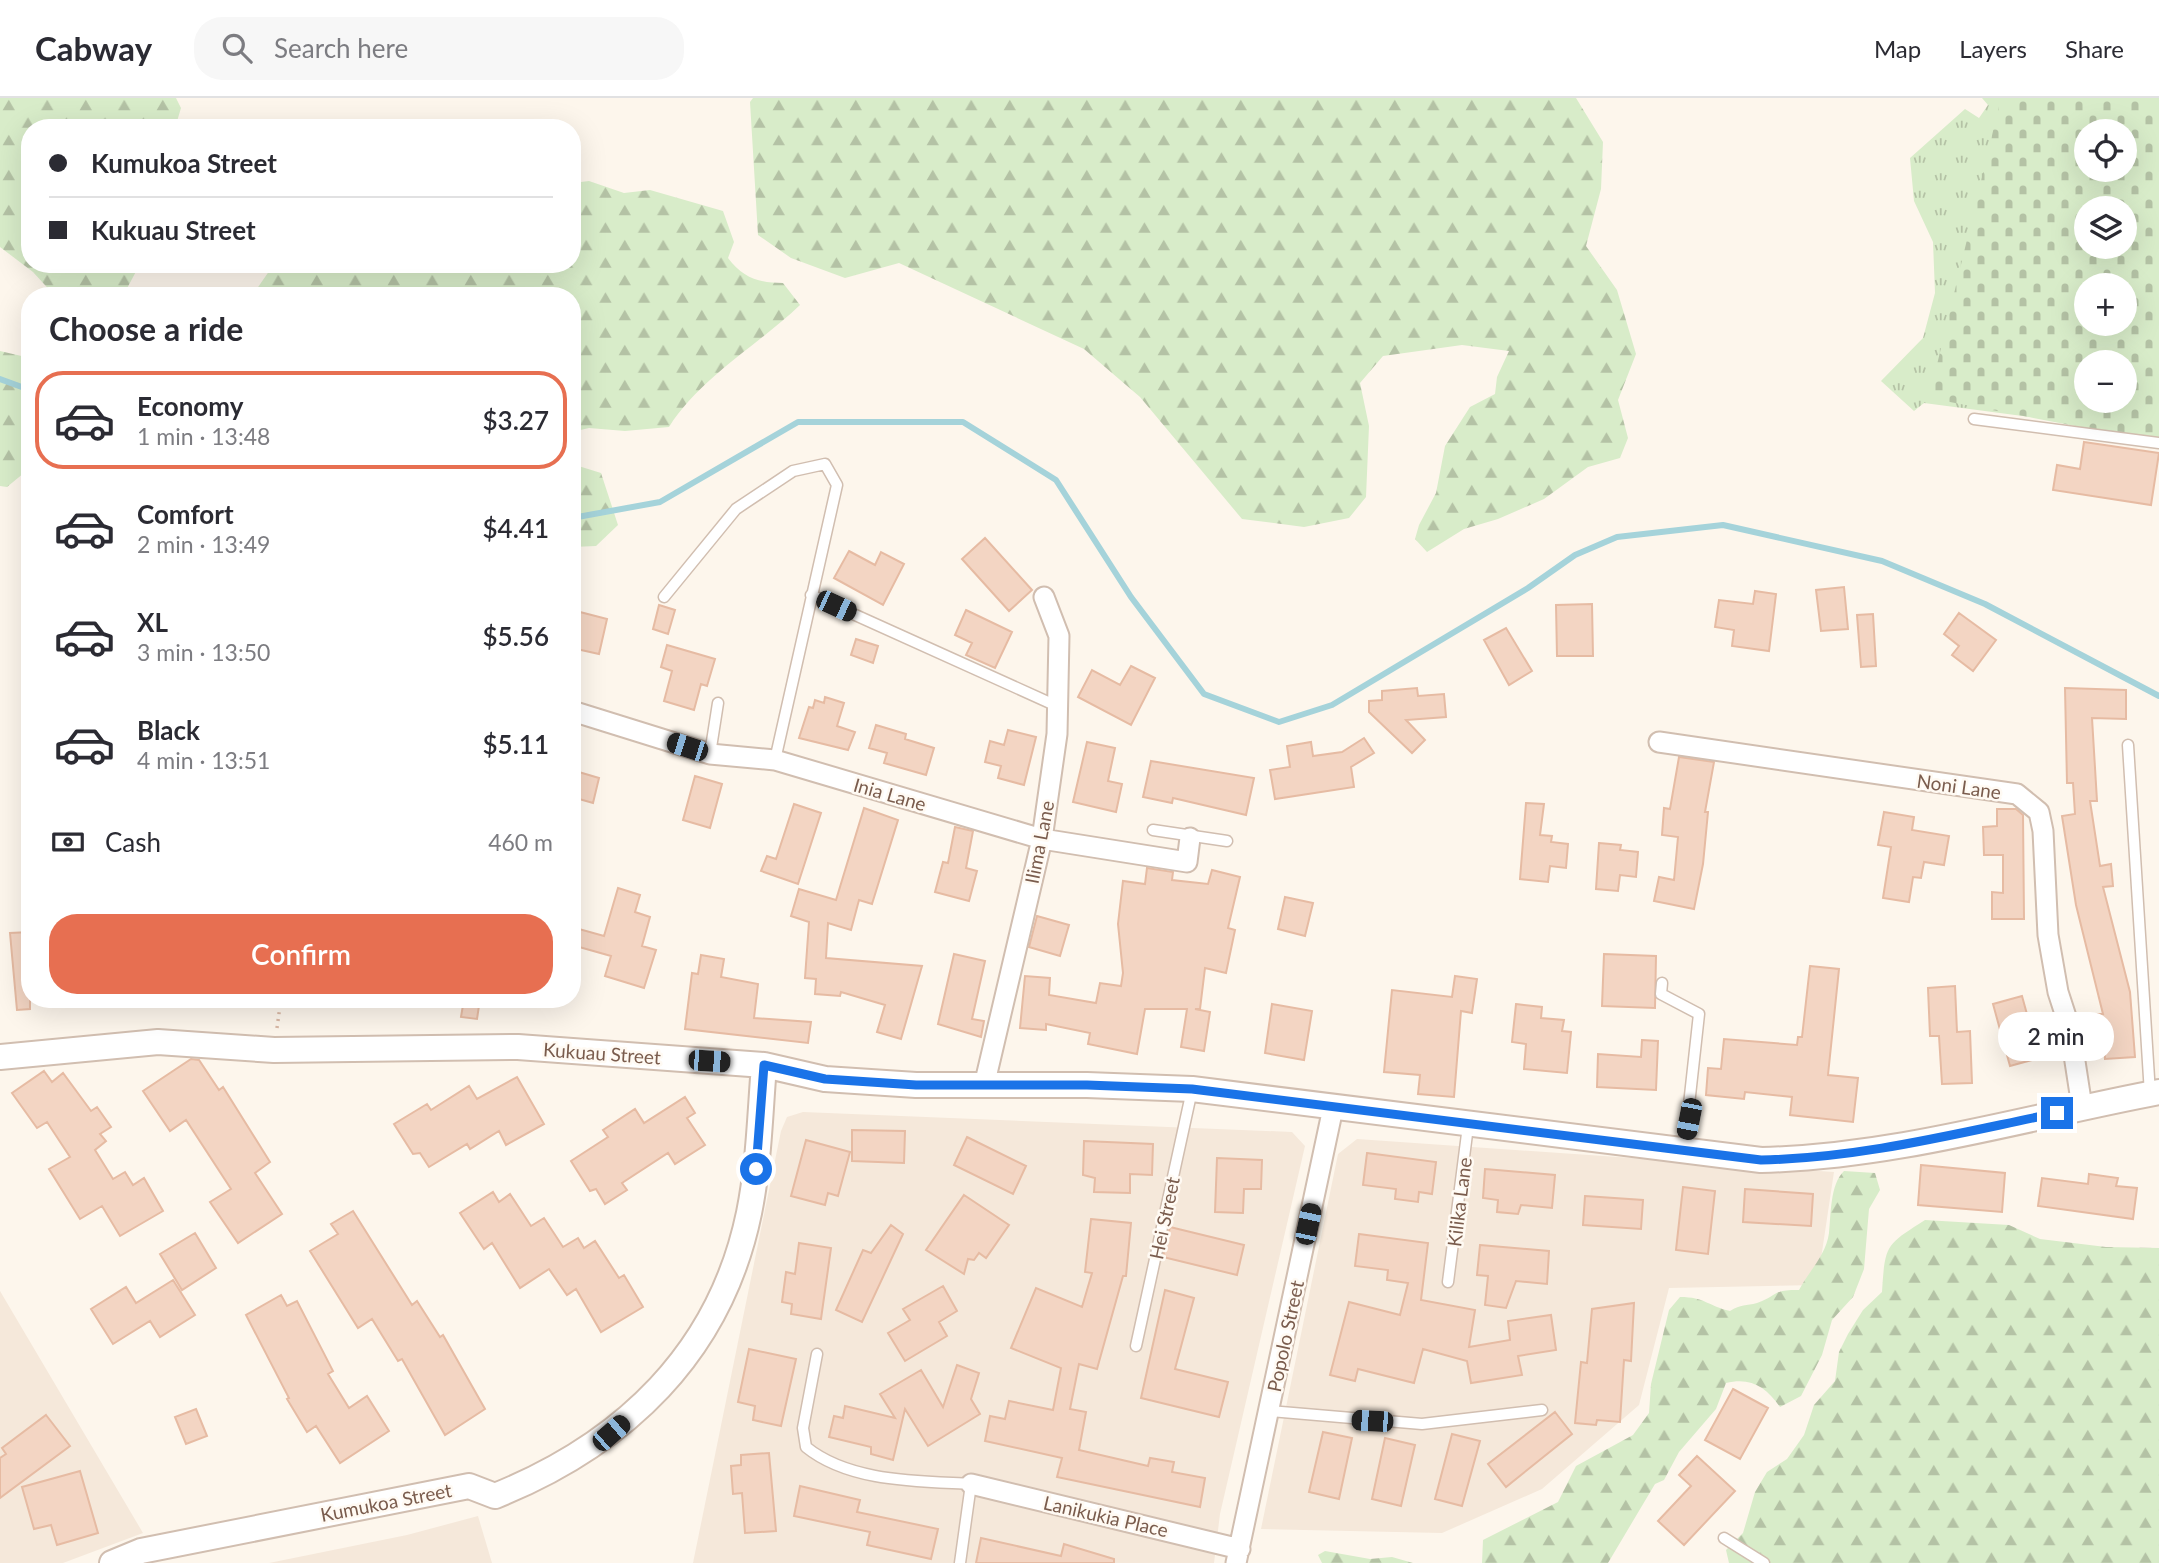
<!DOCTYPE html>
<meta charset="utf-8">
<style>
:root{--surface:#fff;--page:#f7f7f7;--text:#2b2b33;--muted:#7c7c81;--line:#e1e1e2;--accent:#e76f51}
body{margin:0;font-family:Lato,sans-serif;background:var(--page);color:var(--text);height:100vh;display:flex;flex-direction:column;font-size:26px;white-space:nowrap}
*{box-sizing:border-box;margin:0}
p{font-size:23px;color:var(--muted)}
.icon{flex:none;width:38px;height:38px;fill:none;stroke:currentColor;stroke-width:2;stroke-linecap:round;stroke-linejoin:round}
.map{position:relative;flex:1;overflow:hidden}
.details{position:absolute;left:21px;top:189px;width:560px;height:721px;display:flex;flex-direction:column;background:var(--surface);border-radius:28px;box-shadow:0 7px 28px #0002}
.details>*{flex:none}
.guide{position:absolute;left:21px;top:21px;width:560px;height:154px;border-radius:28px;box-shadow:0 7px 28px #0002;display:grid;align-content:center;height:154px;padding:0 28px;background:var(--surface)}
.tools{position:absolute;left:2074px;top:21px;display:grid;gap:14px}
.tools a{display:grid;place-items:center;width:63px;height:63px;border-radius:50%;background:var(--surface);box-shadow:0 7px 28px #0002;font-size:35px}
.end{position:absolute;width:32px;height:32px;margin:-16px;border:9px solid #1a73e8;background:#fff;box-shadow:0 0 0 4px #fff}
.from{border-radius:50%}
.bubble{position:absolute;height:49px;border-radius:24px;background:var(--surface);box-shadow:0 7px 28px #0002;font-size:23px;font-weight:600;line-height:49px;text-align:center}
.car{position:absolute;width:21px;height:42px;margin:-21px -10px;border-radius:9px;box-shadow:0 0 5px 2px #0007;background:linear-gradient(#222 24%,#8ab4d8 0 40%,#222 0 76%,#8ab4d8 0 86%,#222 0)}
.guide b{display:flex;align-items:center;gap:24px;height:66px;font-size:26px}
.guide b+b{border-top:2px solid var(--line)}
.guide i{width:18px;height:18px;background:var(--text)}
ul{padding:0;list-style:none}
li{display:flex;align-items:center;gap:21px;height:98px;margin:0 14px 10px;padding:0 14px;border:4px solid transparent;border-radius:28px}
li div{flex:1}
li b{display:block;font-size:26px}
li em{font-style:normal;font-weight:600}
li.selected{border-color:var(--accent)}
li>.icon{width:63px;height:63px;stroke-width:1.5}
h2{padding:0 28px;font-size:32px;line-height:84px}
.pay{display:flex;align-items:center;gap:18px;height:77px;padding:0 28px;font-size:26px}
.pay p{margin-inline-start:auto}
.action{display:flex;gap:14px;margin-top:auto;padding:14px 28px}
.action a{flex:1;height:80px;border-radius:28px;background:var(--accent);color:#fff;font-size:28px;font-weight:600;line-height:80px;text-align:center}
header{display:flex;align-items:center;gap:42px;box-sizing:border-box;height:98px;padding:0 35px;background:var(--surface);border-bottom:2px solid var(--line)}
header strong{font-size:33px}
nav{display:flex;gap:38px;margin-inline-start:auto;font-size:24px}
.search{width:490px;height:63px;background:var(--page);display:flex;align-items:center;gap:18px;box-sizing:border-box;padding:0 24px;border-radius:28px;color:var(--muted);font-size:26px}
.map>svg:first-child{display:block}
.residential{fill:#f5e8da}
.grass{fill:url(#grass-tufts);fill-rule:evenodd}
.forest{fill:url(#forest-firs)}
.cemetery{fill:url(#cemetery-stones);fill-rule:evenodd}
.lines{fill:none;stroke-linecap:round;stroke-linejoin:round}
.stream{stroke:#a5d3da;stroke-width:6}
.building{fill:#f3d5c3;stroke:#e6bba3;stroke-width:2}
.service-casing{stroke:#d1beb0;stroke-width:13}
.minor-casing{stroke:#d1beb0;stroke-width:23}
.tertiary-casing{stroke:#d1beb0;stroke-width:28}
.path{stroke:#d9b8a5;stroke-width:3.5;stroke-dasharray:2 5;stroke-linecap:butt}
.service{stroke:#fff;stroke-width:10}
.minor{stroke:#fff;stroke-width:19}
.tertiary{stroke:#fff;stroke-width:24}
.route{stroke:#1a73e8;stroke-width:9}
.labels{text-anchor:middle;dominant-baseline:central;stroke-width:5;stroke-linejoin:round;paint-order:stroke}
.street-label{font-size:19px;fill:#7a5c4d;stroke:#fffaf3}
</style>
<header>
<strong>Cabway</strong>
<div class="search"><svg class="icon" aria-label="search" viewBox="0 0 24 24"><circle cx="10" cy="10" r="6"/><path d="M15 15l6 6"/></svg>Search here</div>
<nav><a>Map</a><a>Layers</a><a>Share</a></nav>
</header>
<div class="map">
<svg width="2159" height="1465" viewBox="0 0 2159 1465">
<defs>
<pattern id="grass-tufts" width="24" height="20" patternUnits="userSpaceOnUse" patternTransform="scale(1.75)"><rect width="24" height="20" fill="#d8ecc9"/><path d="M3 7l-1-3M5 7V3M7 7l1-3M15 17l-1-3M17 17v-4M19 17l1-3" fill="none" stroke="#b4c2a5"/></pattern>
<pattern id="forest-firs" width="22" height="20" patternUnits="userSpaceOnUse" patternTransform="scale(1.75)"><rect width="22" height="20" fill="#d8ecc9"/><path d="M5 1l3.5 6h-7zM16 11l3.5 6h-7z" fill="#b4c2a5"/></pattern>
<pattern id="cemetery-stones" width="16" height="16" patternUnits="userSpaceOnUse" patternTransform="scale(1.75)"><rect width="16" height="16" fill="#d8ecc9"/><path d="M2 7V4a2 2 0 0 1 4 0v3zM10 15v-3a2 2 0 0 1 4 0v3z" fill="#b4c2a5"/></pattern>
</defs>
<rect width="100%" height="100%" fill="#fdf6ec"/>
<!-- residential -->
<path class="residential" d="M803,1014l489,20 13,14 -85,368 -6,49h-521l88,-432 6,-14z
M1357,1041l477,33 -17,113 -148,3 -30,117 -97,84 -100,44 -181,-4 77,-375z
M0,1193l143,242 -80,30h-63z
M478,1418l14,47h-223l138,-28z"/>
<!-- grass -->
<path class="grass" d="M1982,0h177v336l-235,-31 -10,8 -33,-30 42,-43 12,-45 -2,-51 -19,-41 -4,-43 55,-49 14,9 9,-13zM2086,33h38v39h-38zM2086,110h38v39h-38zM2086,187h38v39h-38zM2086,264h38v39h-38z"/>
<!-- forest -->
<path class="forest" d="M0,0h176l5,10 -6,20h-145v136h110l-16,30 -69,2 -22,-24 -33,-25z
M753,0h823l27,44 -2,47 -15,57 31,44 19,64 -18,46 10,38 -8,20 -32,9 -44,32 -46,20 -34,10 -37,23 -12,-13 4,-14 17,-32 9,-47 25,-39 25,-13 2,-17 12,-26 -47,-6 -79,11 -23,27 9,43 -3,71 -17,21 -45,9 -62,-8 -102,-122 -56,-48 -185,-86 -54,15 -54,-20 -33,-23 -8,-133z
M572,76l9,8 8,-1 35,12 26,-3 73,21 11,31 -6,16c15,20 31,25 55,25l17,22c-43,41 -99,72 -131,122l-44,4 -36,-3 -17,4v-136h-320l22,-32h298z
M0,253l30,7v110l-23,19 -7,-1z
M572,366l29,9 17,52 -22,21 -24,1z
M1844,1073l31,2 5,17 -11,19 -5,60 -11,28 -21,23 -10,35 -21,41 -21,11c-14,-20 -29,-30 -54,-24l-10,26 -37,43 -15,28 -9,4 -47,79h-126l1,-23 75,-38 18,-36 57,-31 16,-22 2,-29 18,-74 11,-13c25,0 28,9 50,14 11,-7 16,-5 27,-8 21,-7 15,-14 42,-13 10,-19 27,-35 30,-57 2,-18 1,-49 15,-62z
M1925,1122l84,5 31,14 66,8 53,1v315h-430l-3,-13 17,-17 12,-41 12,-20 20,-13 17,-24 10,-30 21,-24 4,-29 9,-18 15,-24 19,-18c3,-48 4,-47 43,-72z
M1325,1453l45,8 22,-2 21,6h-91l-4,-8z"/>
<!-- cemetery -->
<path class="cemetery" d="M2001,0h158v344l-230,-44zM2086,33h38v39h-38zM2086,110h38v39h-38zM2086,187h38v39h-38zM2086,264h38v39h-38z"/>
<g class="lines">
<!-- stream -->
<path class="stream" d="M0,281l30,11
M572,420l88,-16 138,-80h165l93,58 75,117 73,97 75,28 53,-17 196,-117 47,-33 42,-18 106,-12 159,36 103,43 174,92"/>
</g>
<!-- building -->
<path class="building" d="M2084,344l75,11 -8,52 -98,-15 4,-25 23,4z
M985,440l47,52 -23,21 -47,-52z
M849,453l26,14 6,-13 23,12 -21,41 -49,-27z
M1844,489l4,42 -27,2 -5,-41z
M1755,493l21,3 -7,57 -37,-5 2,-16 -19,-3 4,-27 34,4z
M1592,506l1,52h-36l-1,-51z
M659,507l16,5 -7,24 -15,-5z
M966,512l46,22 -17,36 -29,-13 6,-12 -17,-8z
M580,514l27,7 -8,35 -27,-6z
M1959,515l37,27 -23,31 -21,-16 7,-9 -15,-12z
M1873,516l3,52 -15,1 -4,-52z
M1506,530l26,43 -23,14 -25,-45z
M856,541l22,7 -5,17 -22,-8z
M667,547l48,14 -8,27 -6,-2 -7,26 -30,-9 8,-30 -11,-4z
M1131,568l24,12 -24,47 -53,-28 14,-27 28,15z
M1417,590l1,8 26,-2 2,23 -40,3 19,20 -13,13 -43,-41v-11l13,-1v-9z
M2065,590l61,2v29l-34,-1 5,83h-7l10,65 11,-2 2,22 -10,1 27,105 5,65 -30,2 -1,-14 -6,-2 -2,-29h7l-27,-109 -14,-89 13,-2 -2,-31h-6z
M825,599l19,6 -7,23 18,6 -7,18 -49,-12 10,-31 4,1 2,-8 9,3z
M876,627l30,9 -1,5 29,9 -8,27 -42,-12 3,-10 -18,-5z
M1008,632l28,7 -12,48 -26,-7 3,-12 -16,-4 5,-21 14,4z
M1364,640l10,15 -23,14 3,20 -79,12 -5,-29 20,-3 -3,-21 24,-4 2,14 29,-4z
M1087,644l28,6 -7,33 14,3 -6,28 -43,-10z
M1679,659l35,5 -9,50h3l-5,52 -9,45 -40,-8 5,-24 15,3 4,-43 -16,-2 2,-27 6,1z
M1151,663l103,17 -8,37 -73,-17 -1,5 -29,-6z
M572,672l27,8 -6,25 -21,-6z
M695,678l27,8 -12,44 -27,-8z
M1526,705l18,1 -4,31 12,1 -1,6 17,2 -2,24 -16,-2 -2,16 -28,-3z
M794,706l27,9 -23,71 -37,-13 6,-15 9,3z
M864,710l34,12 -26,84 -13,-4 -8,30 -23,-7 -2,35 96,8 -21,73 -24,-7 8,-27 -44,-13 -1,4 -25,-2 1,-15 -11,-1 4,-56 -18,-6 8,-27 37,11z
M1997,711h19l7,6 1,104h-32v-27l11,1v-38h-19l-1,-28 14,-1z
M1884,714l30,5 -2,13 37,6 -5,29 -20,-3 -3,16 -8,-1 -4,25 -26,-4 8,-51 -13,-2z
M955,729l18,4 -7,37 11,3 -8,30 -34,-9 8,-30 5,1z
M1599,745l22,2 -1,5 18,2 -2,25 -16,-2 -2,16 -22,-2z
M1147,770l26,4 -1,8 36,4 4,-14 28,7 -12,51 7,2 -9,43 -21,-5 -5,41h-5l15,3 -6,39 -23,-4 6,-38h-42l-8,45 -49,-10 2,-11 -44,-9v6l-26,-2 5,-52 25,2 -1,17 47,8 4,-20 21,3 2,-13 -5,-49 5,-43 22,3z
M618,790l22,7 -5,17 15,5 -8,29 14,4 -12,38 -39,-12 6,-20 -39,-11v-18l32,9z
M1285,799l28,6 -8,33 -27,-7z
M1037,818l32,9 -9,31 -31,-9z
M30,834v77l-13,1 -7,-77z
M954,856l31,7 -13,58 12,2 -3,16 -43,-13z
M1604,856l52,2 -1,52 -53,-2z
M701,857l23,4 -3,18 37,7 -4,34 57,4 -3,21 -123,-14 7,-56 6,1z
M1810,868l29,3 -11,106 30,3 -5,44 -63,-7 2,-18 -47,-5 -1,7 -38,-4 2,-27 13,1 3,-30 73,6 1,-8h4z
M1455,878l22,3 -5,34 -11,-2 -7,86 -36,-3 2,-19 -36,-3 8,-82 60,7z
M1955,888l2,46 13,-1 2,52 -30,1 -3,-48h-9l-2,-48z
M2022,898l17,62 -29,8 -17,-62z
M464,901h16l-3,20 -16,-2z
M1272,906l40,7 -8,49 -39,-7z
M1516,906l26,3 -1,11 23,2 -2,11 9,1 -4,41 -43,-4 2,-25 -14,-2z
M1642,942l16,1 -2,49 -59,-3 1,-33 43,3z
M191,961l8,1 20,30 4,-3 47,75 -15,11 27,41 -44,29 -28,-41 21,-13 -45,-69 -16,11 -27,-40z
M44,973l8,11 11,-9 28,38 6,-4 14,20 -11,7 6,7 -11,9 18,29 12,-7 8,13 11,-7 19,33 -43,25 -18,-30 -22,13 -31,-50 21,-12 -23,-35 -10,6 -25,-35z
M517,979l27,47 -38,21 -7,-14 -29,18 -3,-5 -38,23 -9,-14 -7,1 -19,-30 33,-20 4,6 38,-24 8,13z
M685,999l10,16 -8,5 18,27 -30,19 -7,-11 -46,30 5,7 -22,14 -9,-15 -6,2 -19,-30 37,-24 -5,-7 32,-21 9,14z
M852,1032l53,1 -1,32 -52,-2z
M967,1039l59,29 -13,28 -59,-29z
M806,1042l44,12 -12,44 -10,-3 -3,12 -34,-9z
M1084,1043l69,3 -1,31 -22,-1v19l-36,-1 1,-14 -12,-3z
M1367,1055l69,9 -4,32 -13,-2 -1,10 -23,-3 1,-10 -33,-4z
M1217,1060l45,2 -1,29h-17l-1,24 -28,-1z
M1921,1067l84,8 -3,39 -84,-7z
M1485,1071l70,6 -3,33 -31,-3 -3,9 -21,-2 1,-12 -15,-2z
M2089,1076l29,4 -2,8 21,2 -4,31 -95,-13 4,-28 46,6z
M1683,1089l32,4 -7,63 -32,-4z
M1745,1091l68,5 -2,32 -68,-4z
M493,1094l6,10 11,-8 21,32 13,-8 19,29 15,-9 6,10 11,-7 24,37 5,-3 19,32 -42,25 -25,-43 -9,6 -18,-26 -29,19 -28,-45 -8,6 -24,-36z
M964,1097l45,30 -23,33 -7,-5 -5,7 -6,-1 -4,15 -38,-24z
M1585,1098l58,4 -2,29 -58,-4z
M353,1113l59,94 5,-4 23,36 3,-2 42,74 -40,26 -43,-76 -4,2 -26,-42 -14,9 -48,-77 28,-17 -7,-10z
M1091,1121l40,4 -5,53h-3l-26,93 -18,-5 -9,45 16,3 -7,38 69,16 2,-8 24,4 -2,10 33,6 -5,29 -143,-30 5,-19 -77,-17 5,-25 15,3 4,-18 44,9 8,-42 -50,-20 25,-60 46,19 10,-34 -7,-1z
M891,1127l12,9 -41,88 -26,-12 27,-60 8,3z
M1170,1129l74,18 -7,30 -74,-18z
M195,1135l21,35 -34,22 -22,-36z
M1359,1136l69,9 -7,57 54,10 -6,37 41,-7 -2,-19 43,-6 5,35 -38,6 4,19 -51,8 -4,-22 -44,-12 -9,34 -56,-14 -3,12 -25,-6 19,-73 51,13 8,-32 -21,-3 1,-10 -33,-4z
M799,1145l32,5 -10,71 -30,-5 1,-10 -10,-2 4,-30 9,2z
M1480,1147l69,6 -2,33 -31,-3 -10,27 -21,-3 3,-29 -11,-1z
M173,1182l22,35 -35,22 -10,-16 -37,23 -22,-35 35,-22 10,16z
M943,1188l14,25 -18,11 8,14 -42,25 -17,-28 22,-13 -7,-11z
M1165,1192l29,8 -19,71 53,13 -9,35 -78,-19z
M281,1197l6,11 10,-5 36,70 -5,3 21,34 18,-12 22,35 -49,32 -24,-37 -9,6 -20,-33 2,-1 -43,-83z
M1634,1205l-3,58 -7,-1 -4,62 -23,-2 -1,5 -21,-2 6,-61 6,1 5,-54z
M749,1251l47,10 -15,67 -28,-6 2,-14 -17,-4z
M957,1267l22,8 -8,26 9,15 -52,32 -23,-37 -12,51 -22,-6v-7l-42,-10 5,-21 9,2 2,-12 50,12 -15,-24 41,-24 22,37z
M1733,1291l35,19 -28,51 -35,-19z
M196,1311l11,27 -21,8 -11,-27z
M1555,1314l17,22 -66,53 -18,-23z
M46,1317l24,31 -70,52v-40l6,-4 -4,-6z
M1323,1334l29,6 -13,61 -30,-7z
M1452,1336l28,7 -18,65 -27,-7z
M1385,1340l30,7 -14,61 -29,-7z
M769,1355l7,78 -31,2 -3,-40 -9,1 -2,-28 10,-1v-10z
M1697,1358l38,35 -51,54 -26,-24 33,-35 -12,-11z
M80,1373l18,62 -41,12 -6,-20 -17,4 -12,-42z
M800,1388l60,14 -3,12 81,17 -7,30 -64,-14 3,-13 -76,-16z
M981,1440l80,18 3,-12 50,15v4h-138z"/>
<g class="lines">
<!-- service casing -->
<g class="service-casing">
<path id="service" d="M1974,321l185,24
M811,497l248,112
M664,499l72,-88 57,-38 32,-7 12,21 -62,275
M2128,647l22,349
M710,656l8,-51
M1153,732l74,11
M1662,885l-1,11 38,20 -15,136
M1448,1184l20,-156
M1136,1248l56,-256
M817,1256l-14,74 3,19c43,35 111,34 165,37l-11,79
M1269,1313l153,13 120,-14
M1724,1440l40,25"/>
</g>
<!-- minor casing -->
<g class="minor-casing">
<path id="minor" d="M572,613l138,43 65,6 267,79 145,23 3,-24
M1659,644l358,52 22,18 4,19 5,104 10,57 12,37 12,78
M984,988l58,-247 15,-105 2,-98 -15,-39
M971,1386l269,65
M1236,1465l97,-455"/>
</g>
<!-- tertiary casing -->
<g class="tertiary-casing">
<path id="tertiary" d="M0,959l158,-15 116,8 244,-3 246,18 61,14 91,6h171l105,4 569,71c135,-3 266,-43 398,-68
M112,1465l29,-12 328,-65 26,10c129,-52 225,-143 254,-283 10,-49 11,-99 15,-148"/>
</g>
<!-- path -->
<path class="path" d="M277,930l4,-29"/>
<!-- service -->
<use href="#service" class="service"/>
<!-- minor -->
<use href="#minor" class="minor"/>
<!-- tertiary -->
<use href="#tertiary" class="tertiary"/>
</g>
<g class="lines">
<!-- route -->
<path class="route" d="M756,1071l8,-104 61,14 91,6h171l105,4 569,71c101,-2 197,-27 296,-47"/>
</g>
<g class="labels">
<!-- street labels -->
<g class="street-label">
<text transform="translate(1959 688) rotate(8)">Noni Lane</text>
<text transform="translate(890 696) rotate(16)">Inia Lane</text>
<text transform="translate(1039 744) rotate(-79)">Ilima Lane</text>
<text transform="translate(602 955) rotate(4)">Kukuau Street</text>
<text transform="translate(1459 1104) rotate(-83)">Kilika Lane</text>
<text transform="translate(1164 1120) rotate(-78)">Hei Street</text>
<text transform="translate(1285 1238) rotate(-78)">Popolo Street</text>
<text transform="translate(386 1404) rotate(-11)">Kumukoa Street</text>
<text transform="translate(1106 1418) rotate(13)">Lanikukia Place</text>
</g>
</g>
</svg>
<div class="tools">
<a><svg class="icon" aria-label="locate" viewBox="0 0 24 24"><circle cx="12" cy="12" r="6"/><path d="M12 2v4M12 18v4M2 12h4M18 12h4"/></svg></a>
<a><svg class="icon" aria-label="layers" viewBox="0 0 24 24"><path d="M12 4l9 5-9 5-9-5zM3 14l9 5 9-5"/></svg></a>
<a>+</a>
<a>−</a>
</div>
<i class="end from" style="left:756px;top:1071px"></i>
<i class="end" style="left:2057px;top:1015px"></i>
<div class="bubble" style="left:1998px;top:914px;width:116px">2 min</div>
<i class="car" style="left:836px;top:508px;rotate:115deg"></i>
<i class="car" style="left:687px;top:649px;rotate:288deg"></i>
<i class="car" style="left:709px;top:963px;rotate:94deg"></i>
<i class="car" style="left:1689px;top:1021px;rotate:191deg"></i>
<i class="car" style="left:1308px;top:1126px;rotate:12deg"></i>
<i class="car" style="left:1372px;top:1323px;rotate:273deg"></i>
<i class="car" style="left:611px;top:1335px;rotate:49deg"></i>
<div class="guide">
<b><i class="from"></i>Kumukoa Street</b>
<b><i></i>Kukuau Street</b>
</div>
<section class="details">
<h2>Choose a ride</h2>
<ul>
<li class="selected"><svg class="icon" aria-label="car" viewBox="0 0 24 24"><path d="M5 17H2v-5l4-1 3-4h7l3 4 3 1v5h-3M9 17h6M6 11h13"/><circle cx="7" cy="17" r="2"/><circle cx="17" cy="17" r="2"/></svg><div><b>Economy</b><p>1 min · 13:48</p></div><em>$3.27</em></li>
<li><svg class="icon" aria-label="car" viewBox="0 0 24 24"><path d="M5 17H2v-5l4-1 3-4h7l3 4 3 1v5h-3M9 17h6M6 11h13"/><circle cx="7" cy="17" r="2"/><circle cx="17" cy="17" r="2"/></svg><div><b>Comfort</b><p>2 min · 13:49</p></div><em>$4.41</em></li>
<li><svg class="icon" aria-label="car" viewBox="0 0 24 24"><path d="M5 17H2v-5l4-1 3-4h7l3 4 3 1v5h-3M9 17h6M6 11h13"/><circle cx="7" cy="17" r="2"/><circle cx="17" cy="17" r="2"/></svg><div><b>XL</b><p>3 min · 13:50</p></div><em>$5.56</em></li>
<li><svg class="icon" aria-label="car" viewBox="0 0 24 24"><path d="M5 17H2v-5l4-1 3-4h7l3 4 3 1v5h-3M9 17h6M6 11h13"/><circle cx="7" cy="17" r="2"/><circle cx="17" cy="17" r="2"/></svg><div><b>Black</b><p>4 min · 13:51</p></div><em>$5.11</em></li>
</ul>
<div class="pay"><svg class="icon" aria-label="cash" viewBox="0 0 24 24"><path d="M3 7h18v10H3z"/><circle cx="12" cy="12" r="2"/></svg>Cash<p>460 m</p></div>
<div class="action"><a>Confirm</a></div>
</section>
</div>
